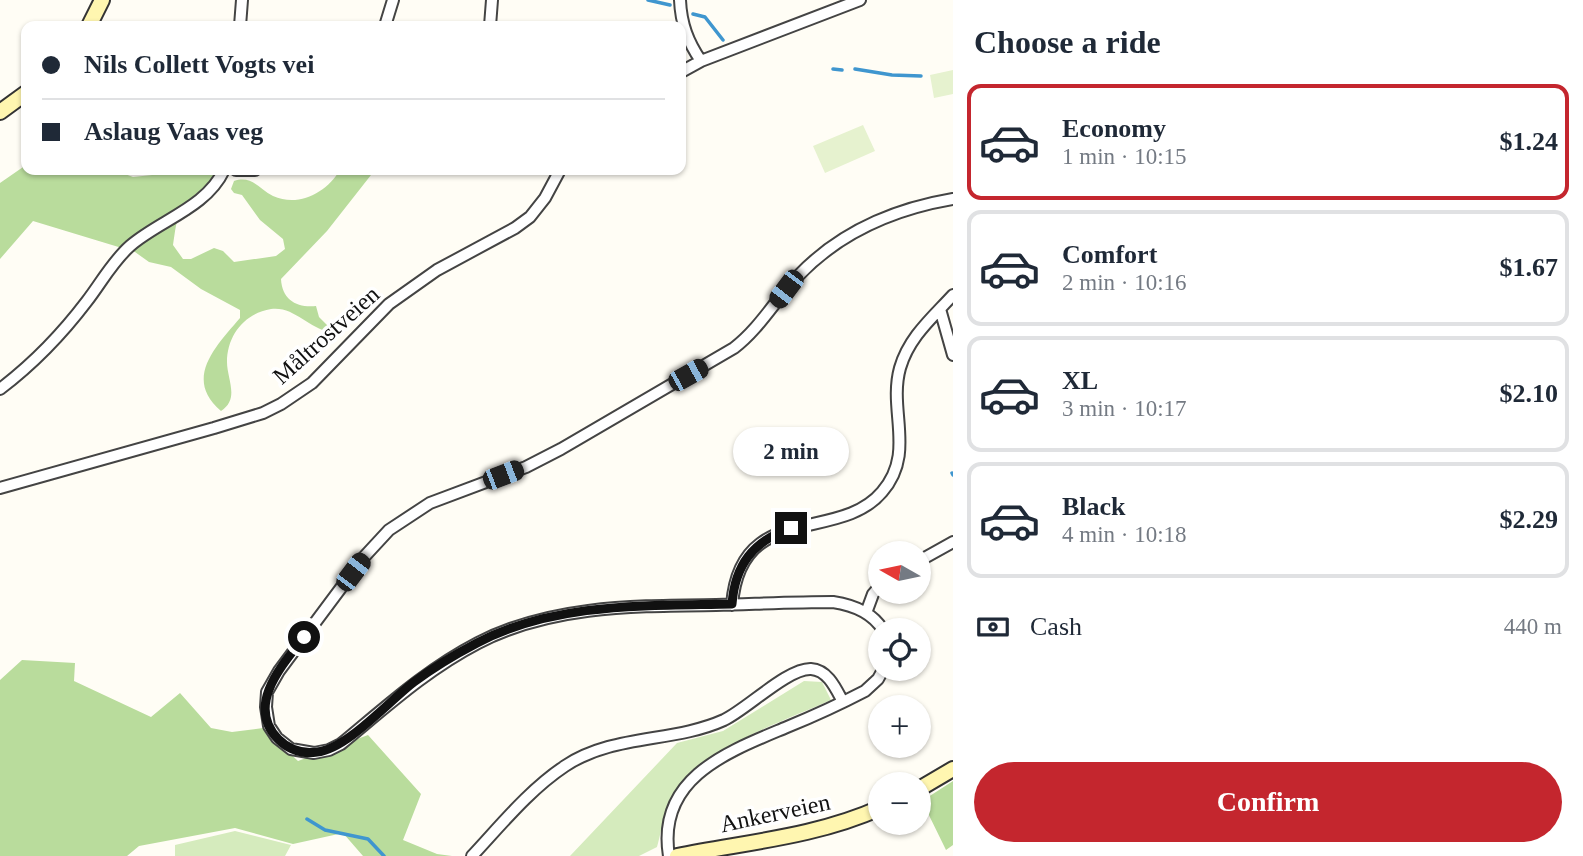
<!DOCTYPE html>
<meta charset="utf-8">
<style>
:root{--surface:#fff;--page:#f2f2f3;--text:#1f2937;--muted:#747a83;--line:#e0e1e3;--accent:#c4262e}
body{margin:0;font-family:Georgia,serif;background:var(--page);color:var(--text);height:100vh;display:flex;flex-direction:column;font-size:26px;white-space:nowrap}
*{box-sizing:border-box;margin:0}
p{font-size:23px;color:var(--muted)}
.icon{flex:none;width:38px;height:38px;fill:none;stroke:currentColor;stroke-width:2;stroke-linecap:round;stroke-linejoin:round}
.map{position:relative;flex:1;overflow:hidden}
.panel{display:flex;flex-direction:column;background:var(--surface);width:630px}
.panel>*{flex:none}
.hud{position:absolute;left:21px;top:21px;width:665px;height:154px;border-radius:14px;box-shadow:0 2px 5px #0004;display:grid;align-content:center;height:154px;padding:0 21px;background:var(--surface)}
.needle{width:46px;rotate:279deg}
.fabs{position:absolute;left:868px;top:541px;display:grid;gap:14px}
.fabs a{display:grid;place-items:center;width:63px;height:63px;border-radius:50%;background:var(--surface);box-shadow:0 2px 5px #0004;font-size:35px}
.end{position:absolute;width:32px;height:32px;margin:-16px;border:9px solid #111;background:#fff;box-shadow:0 0 0 4px #fff}
.from{border-radius:50%}
.bubble{position:absolute;height:49px;border-radius:24px;background:var(--surface);box-shadow:0 2px 5px #0004;font-size:23px;font-weight:700;line-height:49px;text-align:center}
.car{position:absolute;width:21px;height:42px;margin:-21px -10px;border-radius:9px;box-shadow:0 0 5px 2px #0007;background:linear-gradient(#222 24%,#8ab4d8 0 40%,#222 0 76%,#8ab4d8 0 86%,#222 0)}
.hud b{display:flex;align-items:center;gap:24px;height:66px;font-size:26px}
.hud b+b{border-top:2px solid var(--line)}
.hud i{width:18px;height:18px;background:var(--text)}
ul{padding:0;list-style:none}
li{display:flex;align-items:center;gap:21px;height:116px;margin:0 14px 10px;padding:0 7px;border:4px solid var(--line);border-radius:14px}
li div{flex:1}
li b{display:block;font-size:26px}
li em{font-style:normal;font-weight:700}
li.current{border-color:var(--accent)}
li>.icon{width:63px;height:63px;stroke-width:1.5}
h2{padding:0 21px;font-size:32px;line-height:84px}
.pay{display:flex;align-items:center;gap:18px;height:77px;padding:0 21px;font-size:26px}
.pay p{margin-inline-start:auto}
.cta{display:flex;gap:14px;margin-top:auto;padding:14px 21px}
.cta a{flex:1;height:80px;border-radius:42px;background:var(--accent);color:#fff;font-size:28px;font-weight:700;line-height:80px;text-align:center}
main{display:flex;flex:1;min-height:0}
.map>svg:first-child{display:block}
.green{fill:#d5ebbd}
.forest{fill:#b9dc9c}
.pitch{fill:#e6f2cf}
.lines{fill:none;stroke-linecap:round;stroke-linejoin:round}
.stream{stroke:#3f96cf;stroke-width:3.5}
.street-casing{stroke:#444;stroke-width:14}
.secondary-casing{stroke:#333;stroke-width:18}
.street{stroke:#fff;stroke-width:10}
.secondary{stroke:#fff6b0;stroke-width:14}
.route{stroke:#111;stroke-width:9}
.labels{text-anchor:middle;dominant-baseline:central;stroke-width:7;stroke-linejoin:round;paint-order:stroke}
.street-label{font-size:24px;fill:#111;stroke:#fff}
</style>
<main>
<div class="map">
<svg width="953" height="856" viewBox="0 0 953 856">
<rect width="100%" height="100%" fill="#fffdf5"/>
<!-- green -->
<path class="green" d="M804,681l18,1 9,18c-53,24 -135,49 -162,105 -6,12 -8,28 -12,42l-18,9h-69l107,-113 46,-12z
M235,831l56,14 -6,11h-110v-11z"/>
<!-- forest -->
<path class="forest" d="M26,165v5h88l19,7 19,-2 5,-5h59c-7,17 -22,23 -33,37 -7,10 -8,26 -10,38l10,14h8l23,-11 9,3 11,11 42,-6 9,-7 -2,-10 -23,-19 -18,-25 -8,-2 -3,-4 3,-8c18,-6 25,8 39,15 26,12 54,-4 67,-26h33l-2,5 -44,56 -46,48c1,21 16,29 35,27l3,11 13,13 -2,2c-22,-4 -36,-26 -59,-23 -26,4 -44,26 -44,53 0,17 13,37 -6,49 -38,-32 -5,-65 19,-93v-8l-39,-21 -30,-22 -22,-5 -14,-10 -102,-31 -33,38v-76z
M22,660l53,3 -1,18 77,36 29,-24 31,35 21,4 31,-4 35,33 70,-26 53,59 -18,46 34,14 15,2h-89l-20,-23 -50,11 -58,-16 -96,18 -12,10h-127v-176z
M953,781v64l-7,5 -24,-49z"/>
<!-- pitch -->
<path class="pitch" d="M953,70v24l-19,4 -4,-23z
M863,125l12,26 -50,22 -12,-27z"/>
<g class="lines">
<!-- stream -->
<path class="stream" d="M648,0l22,5
M693,14l12,3 18,23
M833,69l9,1
M855,69l37,6 29,1
M952,473l1,2
M307,819l18,11 43,9 16,17"/>
<!-- street casing -->
<g class="street-casing">
<path id="street" d="M680,0c1,24 8,42 21,61
M240,26l2,-26
M385,26l8,-26
M490,26l2,-26
M681,72l20,-11 159,-61
M236,170h19
M940,309l13,46
M0,389c33,-25 62,-55 87,-88 14,-18 25,-39 43,-55 30,-26 76,-38 94,-76
M0,488l214,-60 49,-15 18,-9 31,-21 77,-79 48,-34 78,-42 15,-11 15,-19 15,-28
M919,561l34,-19
M732,605c8,-105 106,-61 150,-113 34,-39 6,-81 18,-124 9,-31 32,-50 53,-73
M866,613l7,-19 7,-8
M883,630c-11,-18 -30,-25 -50,-28 -39,0 -78,2 -117,3 -80,1 -165,0 -238,38 -52,27 -92,64 -137,101l-12,6 -15,3 -23,-4 -14,-11 -8,-12 -3,-19 1,-15 12,-21 85,-114 25,-27 41,-27 96,-36 35,-18 173,-101c26,-20 41,-48 64,-72 41,-43 96,-67 155,-77
M472,856c29,-31 57,-66 93,-90 48,-32 108,-23 159,-46 23,-11 64,-52 87,-51 17,1 25,20 32,33
M669,856c-13,-79 61,-105 118,-129 27,-11 53,-23 78,-36l13,-12 6,-11"/>
</g>
<!-- secondary casing -->
<g class="secondary-casing">
<path id="secondary" d="M89,26l13,-26
M0,112l26,-19
M919,789l34,-20
M677,856c69,-14 138,-19 203,-48"/>
</g>
<!-- street -->
<use href="#street" class="street"/>
<!-- secondary -->
<use href="#secondary" class="secondary"/>
</g>
<g class="lines">
<!-- route -->
<path class="route" d="M304,637c-21,27 -59,68 -26,102 11,11 24,15 39,13 30,-3 72,-51 97,-70 20,-15 42,-28 63,-39 78,-41 170,-37 255,-39 3,-39 21,-63 59,-76"/>
</g>
<g class="labels">
<!-- street labels -->
<g class="street-label">
<text transform="translate(326 335) rotate(-42)">Måltrostveien</text>
<text transform="translate(775 813) rotate(-12)">Ankerveien</text>
</g>
</g>
</svg>
<div class="fabs">
<a><svg class="needle" viewBox="-14 -14 28 28"><path d="M0-13l5 13h-10z" fill="#e53935"/><path d="M0 13l5-13h-10z" fill="#747a83"/></svg></a>
<a><svg class="icon" aria-label="locate" viewBox="0 0 24 24"><circle cx="12" cy="12" r="6"/><path d="M12 2v4M12 18v4M2 12h4M18 12h4"/></svg></a>
<a>+</a>
<a>−</a>
</div>
<i class="end from" style="left:304px;top:637px"></i>
<i class="end" style="left:791px;top:528px"></i>
<div class="bubble" style="left:733px;top:427px;width:116px">2 min</div>
<i class="car" style="left:786px;top:289px;rotate:217deg"></i>
<i class="car" style="left:688px;top:375px;rotate:61deg"></i>
<i class="car" style="left:503px;top:475px;rotate:69deg"></i>
<i class="car" style="left:353px;top:572px;rotate:37deg"></i>
<div class="hud">
<b><i class="from"></i>Nils Collett Vogts vei</b>
<b><i></i>Aslaug Vaas veg</b>
</div>
</div>
<section class="panel">
<h2>Choose a ride</h2>
<ul>
<li class="current"><svg class="icon" aria-label="car" viewBox="0 0 24 24"><path d="M5 17H2v-5l4-1 3-4h7l3 4 3 1v5h-3M9 17h6M6 11h13"/><circle cx="7" cy="17" r="2"/><circle cx="17" cy="17" r="2"/></svg><div><b>Economy</b><p>1 min · 10:15</p></div><em>$1.24</em></li>
<li><svg class="icon" aria-label="car" viewBox="0 0 24 24"><path d="M5 17H2v-5l4-1 3-4h7l3 4 3 1v5h-3M9 17h6M6 11h13"/><circle cx="7" cy="17" r="2"/><circle cx="17" cy="17" r="2"/></svg><div><b>Comfort</b><p>2 min · 10:16</p></div><em>$1.67</em></li>
<li><svg class="icon" aria-label="car" viewBox="0 0 24 24"><path d="M5 17H2v-5l4-1 3-4h7l3 4 3 1v5h-3M9 17h6M6 11h13"/><circle cx="7" cy="17" r="2"/><circle cx="17" cy="17" r="2"/></svg><div><b>XL</b><p>3 min · 10:17</p></div><em>$2.10</em></li>
<li><svg class="icon" aria-label="car" viewBox="0 0 24 24"><path d="M5 17H2v-5l4-1 3-4h7l3 4 3 1v5h-3M9 17h6M6 11h13"/><circle cx="7" cy="17" r="2"/><circle cx="17" cy="17" r="2"/></svg><div><b>Black</b><p>4 min · 10:18</p></div><em>$2.29</em></li>
</ul>
<div class="pay"><svg class="icon" aria-label="cash" viewBox="0 0 24 24"><path d="M3 7h18v10H3z"/><circle cx="12" cy="12" r="2"/></svg>Cash<p>440 m</p></div>
<div class="cta"><a>Confirm</a></div>
</section>
</main>
